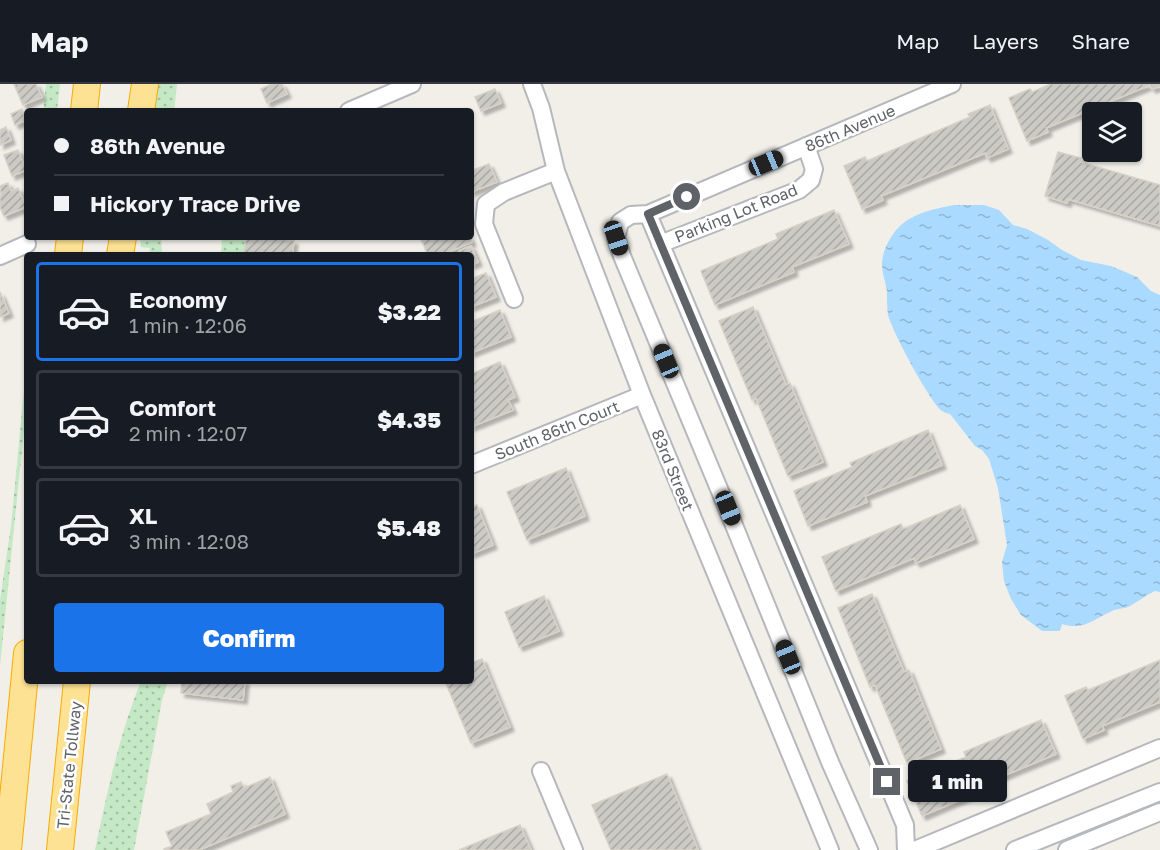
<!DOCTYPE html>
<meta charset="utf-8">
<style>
:root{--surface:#171b24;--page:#20242c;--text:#f1f3f6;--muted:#9ea1a6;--line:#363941;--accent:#1a73e8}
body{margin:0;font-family:"Golos Text",sans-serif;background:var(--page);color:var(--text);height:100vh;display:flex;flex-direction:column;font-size:22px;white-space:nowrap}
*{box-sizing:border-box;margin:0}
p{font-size:20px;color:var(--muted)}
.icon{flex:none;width:33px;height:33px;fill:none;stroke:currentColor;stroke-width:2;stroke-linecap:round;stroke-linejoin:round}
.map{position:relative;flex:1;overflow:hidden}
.details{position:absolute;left:24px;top:168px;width:450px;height:432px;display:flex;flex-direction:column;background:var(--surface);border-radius:6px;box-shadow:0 2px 4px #0004}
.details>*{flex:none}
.hud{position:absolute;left:24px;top:24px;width:450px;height:132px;border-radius:6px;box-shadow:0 2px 4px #0004;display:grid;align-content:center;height:132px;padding:0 30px;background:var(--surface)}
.fabs{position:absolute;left:1082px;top:18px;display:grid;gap:12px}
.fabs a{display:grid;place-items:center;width:60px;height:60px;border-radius:6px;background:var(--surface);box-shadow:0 2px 4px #0004;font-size:30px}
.end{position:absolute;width:27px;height:27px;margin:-14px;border:8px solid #5f6368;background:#fff;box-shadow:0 0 0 3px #fff}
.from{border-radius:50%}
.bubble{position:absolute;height:42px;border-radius:6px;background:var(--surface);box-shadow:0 2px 4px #0004;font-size:20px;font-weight:800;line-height:42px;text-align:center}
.car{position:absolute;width:18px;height:36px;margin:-18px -9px;border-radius:8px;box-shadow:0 0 4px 2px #0007;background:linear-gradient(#222 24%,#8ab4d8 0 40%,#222 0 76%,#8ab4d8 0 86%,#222 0)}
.hud b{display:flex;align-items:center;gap:21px;height:57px;font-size:22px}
.hud b+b{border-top:2px solid var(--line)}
.hud i{width:15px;height:15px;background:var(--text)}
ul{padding:10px 0 0;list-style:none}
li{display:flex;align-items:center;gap:18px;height:99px;margin:0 12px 9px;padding:0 18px;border:3px solid var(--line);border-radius:6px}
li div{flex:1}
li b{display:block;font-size:22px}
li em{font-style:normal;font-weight:800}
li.on{border-color:var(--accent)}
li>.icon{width:54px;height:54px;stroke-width:1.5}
.action{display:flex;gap:12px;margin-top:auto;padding:12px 30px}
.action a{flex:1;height:69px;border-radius:6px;background:var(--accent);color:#fff;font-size:24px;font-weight:800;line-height:69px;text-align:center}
header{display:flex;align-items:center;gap:36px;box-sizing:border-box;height:84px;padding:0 30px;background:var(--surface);border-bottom:2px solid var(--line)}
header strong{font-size:28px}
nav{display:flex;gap:33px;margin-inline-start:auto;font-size:21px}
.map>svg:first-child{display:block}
.grass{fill:url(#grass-dots)}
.water{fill:url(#water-ripples)}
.building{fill:url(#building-hatch);stroke:#d6d1c6;stroke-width:1.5;filter:url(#shadow)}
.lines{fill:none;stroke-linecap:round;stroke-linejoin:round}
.minor-casing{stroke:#b5b8bc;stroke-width:20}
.highway-casing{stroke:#f9ab00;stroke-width:28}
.minor{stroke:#fff;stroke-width:16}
.highway{stroke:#fde293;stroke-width:26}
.route{stroke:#5f6368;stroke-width:8}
.labels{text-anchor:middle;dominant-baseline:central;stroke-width:5;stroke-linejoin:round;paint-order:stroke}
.street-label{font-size:16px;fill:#5f6368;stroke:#fff}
</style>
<header>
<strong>Map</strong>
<nav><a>Map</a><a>Layers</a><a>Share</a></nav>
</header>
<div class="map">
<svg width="1160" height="766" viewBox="0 0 1160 766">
<defs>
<pattern id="grass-dots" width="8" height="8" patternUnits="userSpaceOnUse" patternTransform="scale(1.5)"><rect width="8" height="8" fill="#c5e8c5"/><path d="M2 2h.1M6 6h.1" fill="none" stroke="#a3c0a4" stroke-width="1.8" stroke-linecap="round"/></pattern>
<pattern id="water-ripples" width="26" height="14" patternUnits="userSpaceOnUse" patternTransform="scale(1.5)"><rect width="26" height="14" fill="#aadaff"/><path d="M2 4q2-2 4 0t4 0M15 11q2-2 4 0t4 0" fill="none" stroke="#8eb4d2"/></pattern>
<pattern id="building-hatch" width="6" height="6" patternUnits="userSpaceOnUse" patternTransform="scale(1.5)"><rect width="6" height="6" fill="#cccac5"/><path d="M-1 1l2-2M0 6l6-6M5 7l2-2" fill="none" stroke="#a9a8a4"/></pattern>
<filter id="shadow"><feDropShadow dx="4" dy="4" stdDeviation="1.5" flood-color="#0004"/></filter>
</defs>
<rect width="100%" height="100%" fill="#f1efe8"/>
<!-- grass -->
<path class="grass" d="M46,0h14l-3,27h-14z
M156,0h21l-3,27h-21z
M140,153h21l1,18h-13l1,-7 -9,-1z
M222,153h24l-2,18h-23z
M27,275v42l-27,265v-66l11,-74z
M141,597h27l-6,19 -28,150h-39c12,-57 24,-115 46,-169z"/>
<!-- water -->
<path class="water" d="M954,121h30l15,5 14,15 14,4 21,11 14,10 19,10 30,6 26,11 14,14 9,4v297l-5,-1c-9,4 -16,10 -25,15 -5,3 -12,2 -18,5 -18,8 -29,20 -50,13l-2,7h-18l-21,-16 -10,-16 -7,-18 -2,-19 5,-17 -9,-57 -9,-29 -7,-9 -7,-4 -25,-32c-3,-1 -5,-1 -8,-3 -12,-9 -50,-80 -54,-96 -1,-8 -1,-16 -1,-23 -1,-9 -5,-19 -5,-28 0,-12 8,-28 17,-37 14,-14 35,-18 55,-22z"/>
<!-- building -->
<path class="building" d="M14,0h22l6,13 -19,8z
M272,0h10l5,10 -20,9 -6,-14z
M1051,0h109v2l-8,3 -2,-4 -104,43 2,4 -21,9 -18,-43 21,-9 2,3z
M495,5l6,14 -20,8 -6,-14z
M990,21l18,44 -21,9 -2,-5 -104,43 2,4 -21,9 -18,-43 21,-9 2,4 103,-44 -2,-3z
M22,25l4,11 -11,5 -4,-11z
M6,43l5,13 -11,5v-15z
M18,66l8,20 -14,6 -8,-21z
M1058,68l23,6 -1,4 80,23v41l-92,-27 -1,4 -22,-7z
M489,80l8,18 -26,10v-21z
M8,99l3,8 7,-3 8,19 -22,9 -4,-9v-11l1,-1 -1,-9z
M834,126l15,34 -57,23 2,5 -79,33 -14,-34 77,-32 -2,-5z
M246,153h18l30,4 -2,14h-48z
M420,153h50l2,5 -30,13h-14z
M471,162l7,16 -7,3v-10h-10l-2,-4z
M486,189l10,24 -25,10v-28z
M0,208l9,21 -9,4z
M753,223l33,78 4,-2 33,79 -35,14 -32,-78 -4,2 -33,-79z
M500,226l11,27 -40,16v-31z
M500,278l15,35 -7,3 5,10 -42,17v-53z
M928,346l14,35 -77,31 2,6 -59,24 -14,-35 58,-24 -2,-4z
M566,384l19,48 -58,24 -20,-48z
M477,421l16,40 -22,9v-47z
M960,421l14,34 -58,24 -2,-5 -78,33 -14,-34 79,-33 2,5z
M872,510l32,78 5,-2 32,79 -34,14 -32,-78 -5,2 -32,-79z
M544,512l15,35 -40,16 -14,-35z
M482,575l28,68 -39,16 -26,-62h26v-18z
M1160,576v42l-58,24 2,4 -21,9 -18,-43 21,-9 2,3z
M182,597h63l-2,19 -62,-7z
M1041,636l15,34 -77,32 2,5 -59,25 -15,-35 59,-24 -2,-5z
M667,690l31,76h-87l-19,-45z
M270,693l15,37 -86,36h-34l-1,-1 8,-3 -6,-14 45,-18 -4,-10 26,-12 -2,-6 10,-4 3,6z
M520,741l11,25h-72z"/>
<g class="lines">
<!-- minor casing -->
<g class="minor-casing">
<path id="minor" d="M532,0l9,24 15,63 86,224 188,455
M349,27l63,-27
M648,130l257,611 1,25
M660,160l139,-54 12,-10 3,-11 -8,-23
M0,172l27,-12
M514,215l-30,-75 2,-20 18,-12 52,-21
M471,381l171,-70
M541,687l33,79
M869,766l-39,-88 -103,-254 -105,-252 -6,-18 4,-16 11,-7 17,-1 304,-130
M915,766l245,-102
M1015,766l145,-58
M1067,766l93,-38"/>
</g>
<!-- highway casing -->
<g class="highway-casing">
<path id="highway" d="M84,27l3,-27
M141,27l4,-27
M68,171l2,-18
M120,171l3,-18
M8,766l19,-197
M60,766l17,-169"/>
</g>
<!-- minor -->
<use href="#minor" class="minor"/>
<!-- highway -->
<use href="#highway" class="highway"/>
</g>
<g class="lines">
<!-- route -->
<path class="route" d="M687,113l-39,17 239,568"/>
</g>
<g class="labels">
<!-- street labels -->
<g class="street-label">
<text transform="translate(850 44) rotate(-23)">86th Avenue</text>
<text transform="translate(736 129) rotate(-22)">Parking Lot Road</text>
<text transform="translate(557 346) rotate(-22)">South 86th Court</text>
<text transform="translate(673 386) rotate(68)">83rd Street</text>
<text transform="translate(69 681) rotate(-84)">Tri-State Tollway</text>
</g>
</g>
</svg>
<div class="fabs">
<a><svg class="icon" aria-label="layers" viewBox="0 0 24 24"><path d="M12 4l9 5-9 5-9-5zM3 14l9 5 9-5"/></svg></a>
</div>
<i class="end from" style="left:687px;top:113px"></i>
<i class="end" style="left:887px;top:698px"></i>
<div class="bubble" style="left:908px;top:676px;width:99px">1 min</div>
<i class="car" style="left:766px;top:79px;rotate:67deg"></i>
<i class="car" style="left:616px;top:154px;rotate:161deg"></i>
<i class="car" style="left:666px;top:277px;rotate:337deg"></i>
<i class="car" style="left:728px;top:424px;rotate:158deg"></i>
<i class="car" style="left:788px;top:573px;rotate:338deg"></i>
<div class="hud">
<b><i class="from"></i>86th Avenue</b>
<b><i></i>Hickory Trace Drive</b>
</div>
<section class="details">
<ul>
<li class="on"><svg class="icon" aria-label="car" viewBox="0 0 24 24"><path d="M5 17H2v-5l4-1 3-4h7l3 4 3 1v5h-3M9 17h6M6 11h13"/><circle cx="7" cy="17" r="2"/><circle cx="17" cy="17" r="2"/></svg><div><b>Economy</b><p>1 min · 12:06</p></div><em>$3.22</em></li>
<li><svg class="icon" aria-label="car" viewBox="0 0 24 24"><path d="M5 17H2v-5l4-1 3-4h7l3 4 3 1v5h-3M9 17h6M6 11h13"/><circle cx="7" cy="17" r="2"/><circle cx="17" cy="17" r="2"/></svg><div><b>Comfort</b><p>2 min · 12:07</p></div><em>$4.35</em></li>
<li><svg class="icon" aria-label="car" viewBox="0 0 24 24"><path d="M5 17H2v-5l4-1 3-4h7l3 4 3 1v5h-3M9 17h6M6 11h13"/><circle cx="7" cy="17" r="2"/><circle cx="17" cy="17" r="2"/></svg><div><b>XL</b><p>3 min · 12:08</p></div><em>$5.48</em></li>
</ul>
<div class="action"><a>Confirm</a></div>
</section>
</div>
